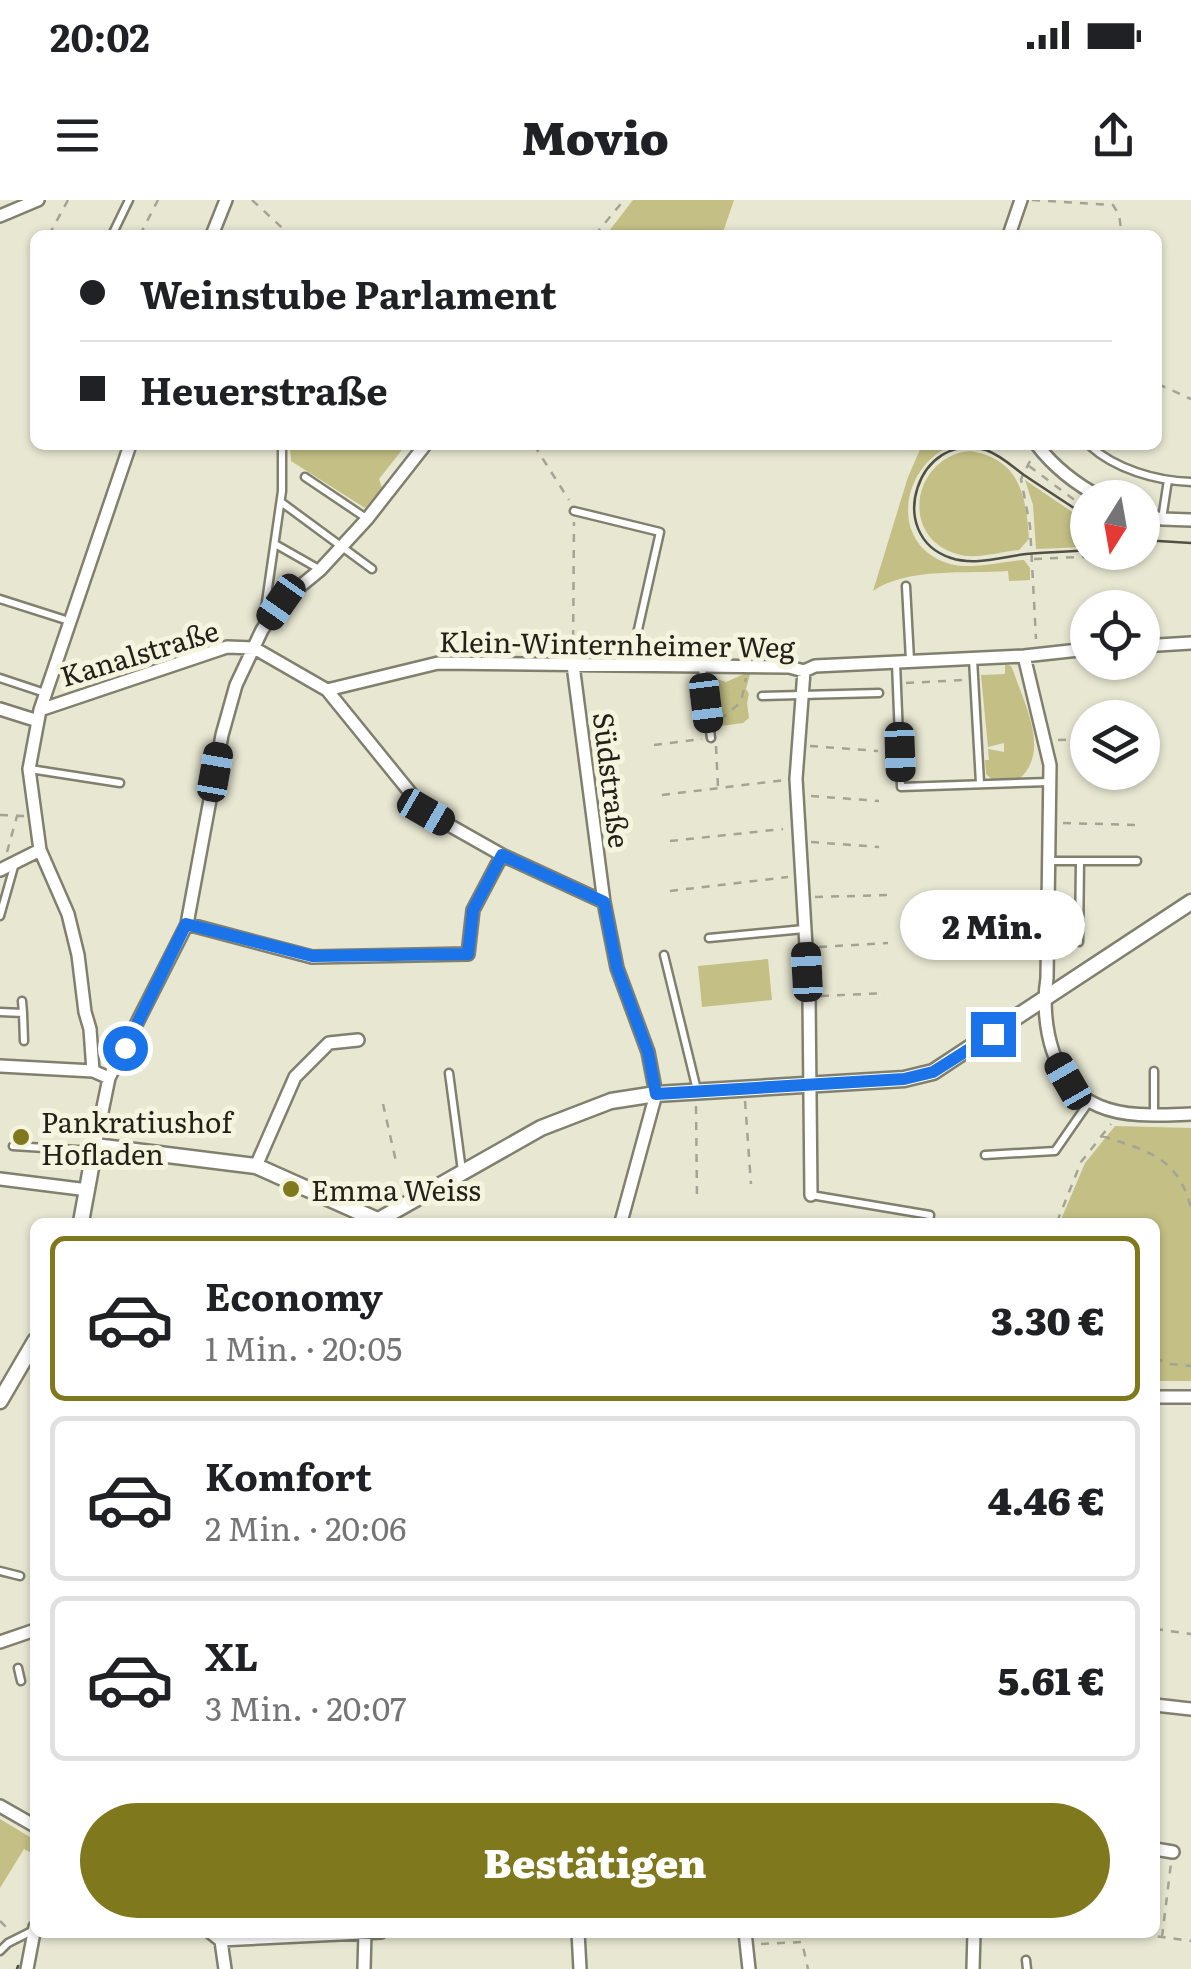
<!DOCTYPE html>
<html lang="de">
<meta charset="utf-8">
<style>
:root{--surface:#fff;--page:#f6f6f6;--text:#202124;--muted:#757577;--line:#e0e0e0;--accent:#80781d}
body{margin:0;font-family:Literata,serif;background:var(--page);color:var(--text);height:100vh;display:flex;flex-direction:column;font-size:38px;white-space:nowrap}
*{box-sizing:border-box;margin:0}
p{font-size:32px;color:var(--muted)}
.icon{flex:none;width:55px;height:55px;fill:none;stroke:currentColor;stroke-width:2;stroke-linecap:round;stroke-linejoin:round}
.map{position:relative;flex:1;overflow:hidden}
.drawer{position:absolute;left:30px;top:1018px;width:1130px;height:720px;display:flex;flex-direction:column;background:var(--surface);border-radius:15px;box-shadow:0 2px 8px #0004}
.drawer>*{flex:none}
.banner{position:absolute;left:30px;top:30px;width:1132px;height:220px;border-radius:15px;box-shadow:0 2px 8px #0004;display:grid;align-content:center;height:220px;padding:0 50px;background:var(--surface)}
.needle{width:65px;rotate:191deg}
.buttons{position:absolute;left:1070px;top:280px;display:grid;gap:20px}
.buttons a{display:grid;place-items:center;width:90px;height:90px;border-radius:50%;background:var(--surface);box-shadow:0 2px 8px #0004;font-size:50px}
.end{position:absolute;width:45px;height:45px;margin:-22px;border:12px solid #1a73e8;background:#fff;box-shadow:0 0 0 5px #fff}
.from{border-radius:50%}
.bubble{position:absolute;height:70px;border-radius:35px;background:var(--surface);box-shadow:0 2px 8px #0004;font-size:32px;font-weight:800;line-height:70px;text-align:center}
.car{position:absolute;width:30px;height:60px;margin:-30px -15px;border-radius:12px;box-shadow:0 0 8px 2px #0007;background:linear-gradient(#222 24%,#8ab4d8 0 40%,#222 0 76%,#8ab4d8 0 86%,#222 0)}
.banner b{display:flex;align-items:center;gap:35px;height:95px;font-size:38px}
.banner b+b{border-top:2px solid var(--line)}
.banner i{width:25px;height:25px;background:var(--text)}
ul{padding:18px 0 0;list-style:none}
li{display:flex;align-items:center;gap:30px;height:165px;margin:0 20px 15px;padding:0 30px;border:5px solid var(--line);border-radius:15px}
li div{flex:1}
li b{display:block;font-size:38px}
li em{font-style:normal;font-weight:800}
li.selected{border-color:var(--accent)}
li>.icon{width:90px;height:90px;stroke-width:1.5}
.button{display:flex;gap:20px;margin-top:auto;padding:20px 50px}
.button a{flex:1;height:115px;border-radius:60px;background:var(--accent);color:#fff;font-size:40px;font-weight:800;line-height:115px;text-align:center}
.status{display:flex;justify-content:space-between;align-items:center;height:70px;padding:0 50px;background:var(--surface);direction:ltr}
.status svg{height:28px;fill:currentColor}
header{display:flex;justify-content:space-between;align-items:center;height:130px;padding:0 50px;background:var(--surface);font-size:45px;font-weight:800}
.map>svg:first-child{display:block}
.green{fill:#c3bf85}
.lines{fill:none;stroke-linecap:round;stroke-linejoin:round}
.service-casing{stroke:#81806e;stroke-width:11}
.minor-casing{stroke:#81806e;stroke-width:16}
.tertiary-casing{stroke:#81806e;stroke-width:19}
.path{stroke:#a5a494;stroke-width:2.5;stroke-dasharray:8 8;stroke-linecap:butt}
.service{stroke:#fff;stroke-width:6}
.minor{stroke:#fff;stroke-width:11}
.tertiary{stroke:#fff;stroke-width:14}
.tram{stroke:#505045;stroke-width:2.5}
.route{stroke:#1a73e8;stroke-width:12}
.poi-dot{fill:#80781d;stroke:#f5f4df;stroke-width:4}
.labels{text-anchor:middle;dominant-baseline:central;stroke-width:10;stroke-linejoin:round;paint-order:stroke}
.street-label{font-size:28px;fill:#22221a;stroke:#f5f4df}
.poi-label{font-size:28px;fill:#22221a;stroke:#f5f4df;text-anchor:start}
</style>
<div class="status"><b>20:02</b><svg viewBox="0 0 49 12"><path d="M0 12V9h3v3zM5 12V6h3v6zM10 12V3h3v9zM15 12V0h3v12zM26 1h20v11H26zM47 4h2v5h-2z"/></svg></div>
<header><svg class="icon" aria-label="menu" viewBox="0 0 24 24"><path d="M4 6h16M4 12h16M4 18h16"/></svg>Movio<svg class="icon" aria-label="share" viewBox="0 0 24 24"><path d="M12 15V3M7 8l5-5 5 5M5 13v7h14v-7"/></svg></header>
<div class="map">
<svg width="1191" height="1769" viewBox="0 0 1191 1769">
<rect width="100%" height="100%" fill="#e8e7d2"/>
<!-- green -->
<path class="green" d="M633,0h101l-12,35h-116z
M290,245h116l-27,34 3,9 -17,20 -74,-47z
M922,245h31c-52,20 -65,98 -6,118 23,8 53,-2 77,-3l6,8v12l-21,1 -1,-10c-42,3 -100,-4 -135,20l35,-114z
M970,251c50,8 56,44 59,88l-10,11c-19,2 -43,10 -62,4 -59,-17 -44,-98 13,-103z
M1025,280l62,42v25l-51,2 -3,-44z
M1005,464l6,2 3,7c11,33 37,80 4,107l-23,2 -9,-8 -1,-14h4l-1,-11 16,3v-9l-16,4 -7,-72 24,-1z
M751,471l-5,18 3,5 -2,9 2,15 -6,5 -29,4 -6,-51 18,6z
M768,759l4,41 -70,7 -4,-41z
M1115,926l76,2v253h-36v-159h-95l25,-59z
M0,1619l35,21v15l-11,-6 -24,39z"/>
<g class="lines">
<!-- service casing -->
<g class="service-casing">
<path id="service" d="M112,35l17,-35
M1089,245c26,24 67,36 102,37
M305,277l61,41
M281,302l91,67
M574,311l86,21 -30,133
M1162,319l6,-39
M275,344l44,25
M906,386l4,74
M0,399l69,22
M263,423l19,-132v-46
M973,459l7,124
M896,463l5,124 148,-5
M702,468l9,70
M0,478l45,15
M762,496l117,-3
M30,569l90,14
M1050,661h87
M0,716l15,-53
M709,738l95,-9
M1079,742l1,-81
M664,755l33,135
M22,801l1,12
M0,812l23,1 1,28
M449,873l13,98
M1154,914v-43
M13,946l80,5
M985,955l70,-4 34,-49
M811,995l119,20 -1,7
M0,1371l20,5
M18,1468l3,13
M0,1751l8,-8 24,-12
M1026,1760l1,9"/>
</g>
<!-- minor casing -->
<g class="minor-casing">
<path id="minor" d="M0,16l38,-16
M212,35l14,-35
M1009,35l12,-35
M1037,245c17,22 40,40 65,53
M1142,314l20,5 29,1
M1142,446l49,-3
M1024,456l26,109 -3,213c-7,43 5,109 52,128 28,12 62,9 92,8
M573,465l31,237 13,66 31,84 8,42 -35,128
M804,471l-8,108 13,218 2,198
M327,490l111,-27 351,4 15,4 11,-5 209,-10 64,-7
M0,509l38,12
M40,510l187,-63 27,1 73,42 99,122 76,43 102,47
M0,670l40,-20
M187,724l125,33 156,-3 5,-44 29,-55
M0,866l93,5
M109,878l-16,-7 -3,-42 -5,-17 -7,-57 -10,-41 -28,-64 -11,-81 11,-59 90,-265
M95,946l14,-68 78,-154 35,-189 14,-50 26,-55 19,-28 39,-32 47,-51 58,-74
M256,966l39,-89 34,-34 29,-3
M0,979l88,11
M1155,1197h36
M0,1442l35,-12
M1155,1505l36,4
M0,1606l35,20
M1155,1649l18,3
M210,1732l10,8 161,-8
M578,1732l2,37
M745,1732l4,37
M220,1734l5,35
M27,1769l8,-42
M364,1769l1,-37
M973,1769l1,-37"/>
</g>
<!-- tertiary casing -->
<g class="tertiary-casing">
<path id="tertiary" d="M81,1022l14,-76 161,20 121,54
M375,1022l166,-94 70,-27 45,-7 248,-15 29,-7 258,-170
M0,1201l35,-60"/>
</g>
<!-- path -->
<path class="path" d="M252,0l38,35
M1032,0l81,5 6,10 3,20
M49,35l19,-35
M140,35l18,-35
M595,35l29,-35
M1158,184l33,15
M534,245l35,55
M1030,261l-9,18 9,47 6,113
M1029,266l59,44
M1034,359l91,-4
M573,454l1,-132
M906,483l57,-3
M720,520l21,-18 5,-24
M1058,540l30,-1
M654,545l48,-6
M716,546l2,41
M810,546l68,5
M662,595l123,-15
M811,596l68,5
M0,615l24,1
M1063,623l75,2
M670,641l113,-12
M811,642l68,5
M7,652l10,-36
M670,691l118,-14
M815,697l74,-2
M819,747l69,-4
M821,796l64,-3
M745,901l6,83
M383,904l14,62
M696,906l1,94
M1102,936c46,15 76,21 89,72
M1057,1022l24,-60 30,-38
M1155,1158l15,6 21,2
M1155,1429l36,5
M0,1721l10,10
M1126,1732l65,9
M1162,1737l9,-74
M761,1744l41,-2 6,27"/>
<!-- service -->
<use href="#service" class="service"/>
<!-- minor -->
<use href="#minor" class="minor"/>
<!-- tertiary -->
<use href="#tertiary" class="tertiary"/>
<!-- tram -->
<path class="tram" d="M1088,317c-22,-14 -43,-28 -64,-42 -12,-9 -24,-20 -38,-25 -68,-21 -103,86 -35,108 24,8 51,-1 75,-4 21,-2 41,-2 62,-4
M1142,340l49,3
M17,1769l1,-3"/>
</g>
<g class="lines">
<!-- route -->
<path class="route" d="M125,848l61,-124 126,32 156,-2 5,-44 29,-55 102,47 13,66 31,84 8,42 248,-15 29,-7 60,-38"/>
</g>
<!-- markers -->
<g class="poi-dot">
<circle cx="21" cy="937" r="10"/>
<circle cx="291" cy="989" r="10"/>
</g>
<g class="labels">
<!-- street labels -->
<g class="street-label">
<text transform="translate(617 443) rotate(1)">Klein-Winternheimer Weg</text>
<text transform="translate(139 452) rotate(-17)">Kanalstraße</text>
<text transform="translate(613 580) rotate(83)">Südstraße</text>
</g>
<!-- poi labels -->
<g class="poi-label">
<text x="41" y="921">Pankratiushof<tspan x="41" dy="32">Hofladen</tspan></text>
<text x="311" y="989">Emma Weiss</text>
</g>
</g>
</svg>
<div class="buttons">
<a><svg class="needle" viewBox="-14 -14 28 28"><path d="M0-13l5 13h-10z" fill="#e53935"/><path d="M0 13l5-13h-10z" fill="#757577"/></svg></a>
<a><svg class="icon" aria-label="locate" viewBox="0 0 24 24"><circle cx="12" cy="12" r="6"/><path d="M12 2v4M12 18v4M2 12h4M18 12h4"/></svg></a>
<a><svg class="icon" aria-label="layers" viewBox="0 0 24 24"><path d="M12 4l9 5-9 5-9-5zM3 14l9 5 9-5"/></svg></a>
</div>
<i class="end from" style="left:125px;top:848px"></i>
<i class="end" style="left:993px;top:834px"></i>
<div class="bubble" style="left:900px;top:690px;width:185px">2 Min.</div>
<i class="car" style="left:281px;top:402px;rotate:215deg"></i>
<i class="car" style="left:706px;top:503px;rotate:173deg"></i>
<i class="car" style="left:900px;top:552px;rotate:178deg"></i>
<i class="car" style="left:215px;top:572px;rotate:10deg"></i>
<i class="car" style="left:426px;top:612px;rotate:120deg"></i>
<i class="car" style="left:807px;top:772px;rotate:357deg"></i>
<i class="car" style="left:1068px;top:881px;rotate:330deg"></i>
<div class="banner">
<b><i class="from"></i>Weinstube Parlament</b>
<b><i></i>Heuerstraße</b>
</div>
<section class="drawer">
<ul>
<li class="selected"><svg class="icon" aria-label="car" viewBox="0 0 24 24"><path d="M5 17H2v-5l4-1 3-4h7l3 4 3 1v5h-3M9 17h6M6 11h13"/><circle cx="7" cy="17" r="2"/><circle cx="17" cy="17" r="2"/></svg><div><b>Economy</b><p>1 Min. · 20:05</p></div><em>3.30 €</em></li>
<li><svg class="icon" aria-label="car" viewBox="0 0 24 24"><path d="M5 17H2v-5l4-1 3-4h7l3 4 3 1v5h-3M9 17h6M6 11h13"/><circle cx="7" cy="17" r="2"/><circle cx="17" cy="17" r="2"/></svg><div><b>Komfort</b><p>2 Min. · 20:06</p></div><em>4.46 €</em></li>
<li><svg class="icon" aria-label="car" viewBox="0 0 24 24"><path d="M5 17H2v-5l4-1 3-4h7l3 4 3 1v5h-3M9 17h6M6 11h13"/><circle cx="7" cy="17" r="2"/><circle cx="17" cy="17" r="2"/></svg><div><b>XL</b><p>3 Min. · 20:07</p></div><em>5.61 €</em></li>
</ul>
<div class="button"><a>Bestätigen</a></div>
</section>
</div>
